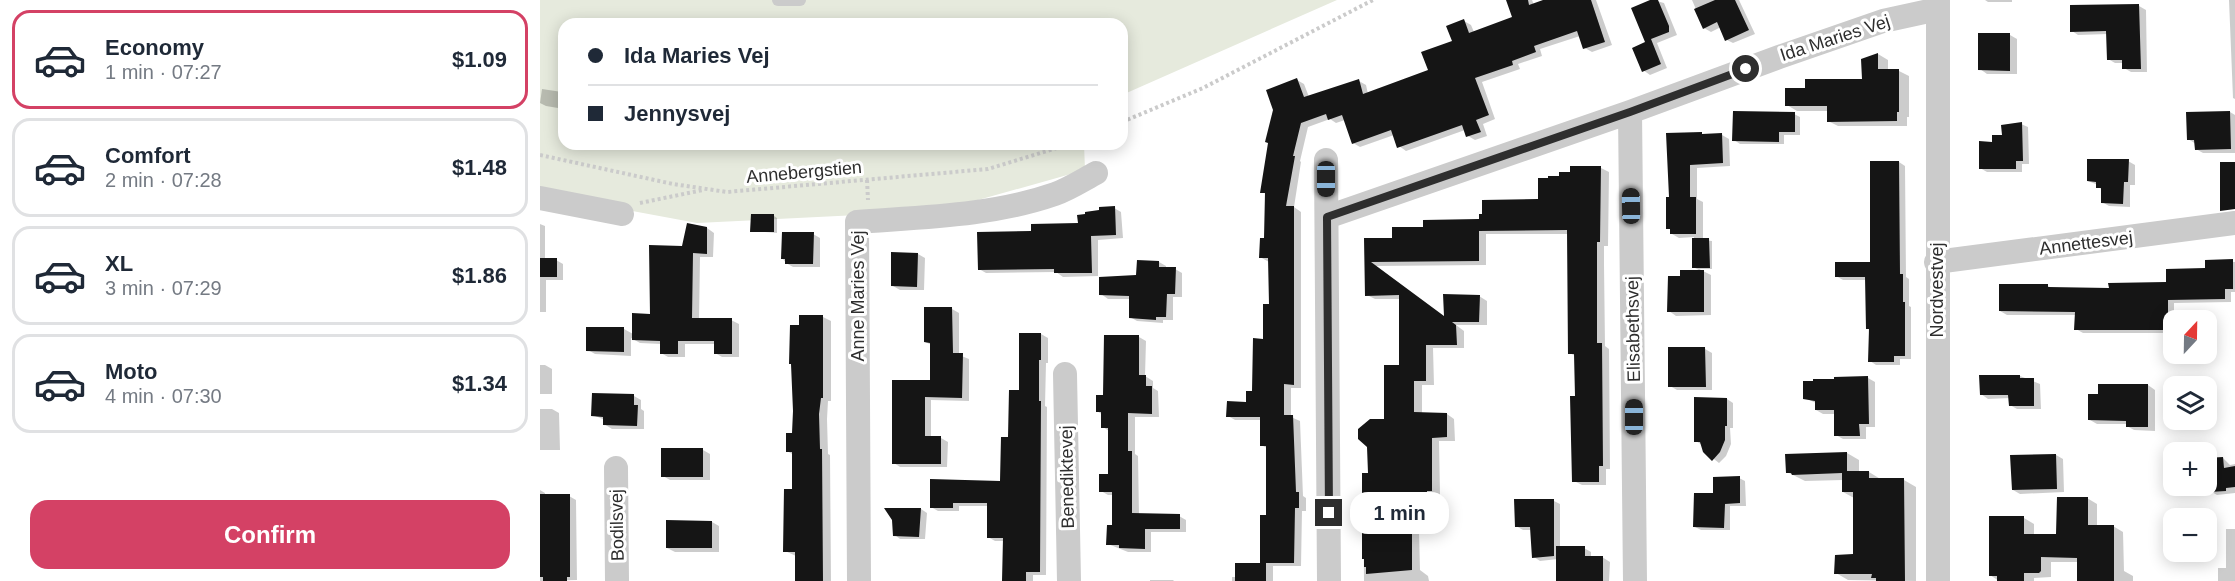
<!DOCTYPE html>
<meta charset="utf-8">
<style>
:root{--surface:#fff;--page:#f6f6f7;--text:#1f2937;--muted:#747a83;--line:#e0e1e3;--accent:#d44165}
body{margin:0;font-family:Arial,sans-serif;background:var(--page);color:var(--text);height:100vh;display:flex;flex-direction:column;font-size:22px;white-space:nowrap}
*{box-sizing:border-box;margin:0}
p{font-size:20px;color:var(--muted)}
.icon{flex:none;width:33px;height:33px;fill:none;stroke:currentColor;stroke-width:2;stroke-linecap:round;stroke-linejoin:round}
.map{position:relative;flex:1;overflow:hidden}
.side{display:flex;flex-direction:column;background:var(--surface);width:540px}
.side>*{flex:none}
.hud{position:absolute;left:18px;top:18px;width:570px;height:132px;border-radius:18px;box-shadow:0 3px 15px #0003;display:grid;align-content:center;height:132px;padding:0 30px;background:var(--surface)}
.needle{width:39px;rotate:22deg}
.controls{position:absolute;left:1623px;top:310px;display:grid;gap:12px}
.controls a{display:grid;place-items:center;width:54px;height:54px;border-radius:12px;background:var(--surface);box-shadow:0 3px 15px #0003;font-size:30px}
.end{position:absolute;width:27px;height:27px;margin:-14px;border:8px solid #2e2e2e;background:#fff;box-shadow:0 0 0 3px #fff}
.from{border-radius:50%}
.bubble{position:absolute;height:42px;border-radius:18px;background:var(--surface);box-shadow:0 3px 15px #0003;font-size:20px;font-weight:600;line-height:42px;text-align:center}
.car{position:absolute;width:18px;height:36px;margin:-18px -9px;border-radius:8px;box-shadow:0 0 4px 2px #0007;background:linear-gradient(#222 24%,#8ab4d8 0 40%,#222 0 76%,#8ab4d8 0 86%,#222 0)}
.hud b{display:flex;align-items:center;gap:21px;height:57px;font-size:22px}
.hud b+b{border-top:2px solid var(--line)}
.hud i{width:15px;height:15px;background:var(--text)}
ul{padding:10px 0 0;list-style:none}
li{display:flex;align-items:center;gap:18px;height:99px;margin:0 12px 9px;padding:0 18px;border:3px solid var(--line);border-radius:18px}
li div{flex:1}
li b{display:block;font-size:22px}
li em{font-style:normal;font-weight:600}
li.current{border-color:var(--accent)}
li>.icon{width:54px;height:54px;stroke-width:1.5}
.cta{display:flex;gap:12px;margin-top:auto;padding:12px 30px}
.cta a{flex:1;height:69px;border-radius:18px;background:var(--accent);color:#fff;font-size:24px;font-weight:600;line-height:69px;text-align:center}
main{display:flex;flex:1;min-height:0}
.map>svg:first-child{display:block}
.green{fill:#e6eadd}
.shadow{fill:#0003}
.building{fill:#151515}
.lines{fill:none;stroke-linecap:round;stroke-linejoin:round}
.path{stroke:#cbcbcb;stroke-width:4;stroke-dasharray:3 3;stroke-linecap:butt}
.lane{stroke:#cbcbcb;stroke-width:12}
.street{stroke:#cbcbcb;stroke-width:24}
.route{stroke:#2e2e2e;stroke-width:8}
.labels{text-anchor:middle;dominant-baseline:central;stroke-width:6;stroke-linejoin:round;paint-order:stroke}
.street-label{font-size:18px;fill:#2e2e2e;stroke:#fff}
</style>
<main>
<section class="side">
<ul>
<li class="current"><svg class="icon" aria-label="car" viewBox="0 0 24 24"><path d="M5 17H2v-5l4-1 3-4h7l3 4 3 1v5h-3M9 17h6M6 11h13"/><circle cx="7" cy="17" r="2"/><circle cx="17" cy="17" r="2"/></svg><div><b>Economy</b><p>1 min · 07:27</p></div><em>$1.09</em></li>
<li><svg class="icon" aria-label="car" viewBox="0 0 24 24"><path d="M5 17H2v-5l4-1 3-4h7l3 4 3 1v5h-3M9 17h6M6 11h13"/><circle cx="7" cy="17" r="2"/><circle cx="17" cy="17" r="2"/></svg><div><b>Comfort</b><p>2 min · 07:28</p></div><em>$1.48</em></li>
<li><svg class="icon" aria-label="car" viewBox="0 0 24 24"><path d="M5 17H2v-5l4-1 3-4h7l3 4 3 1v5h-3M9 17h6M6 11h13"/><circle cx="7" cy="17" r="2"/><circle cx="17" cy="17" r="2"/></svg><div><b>XL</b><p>3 min · 07:29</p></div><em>$1.86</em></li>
<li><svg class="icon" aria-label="car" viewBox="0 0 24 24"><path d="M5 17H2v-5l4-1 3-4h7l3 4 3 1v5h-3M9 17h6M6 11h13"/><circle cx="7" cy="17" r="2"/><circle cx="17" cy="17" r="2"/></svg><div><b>Moto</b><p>4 min · 07:30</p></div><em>$1.34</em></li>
</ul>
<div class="cta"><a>Confirm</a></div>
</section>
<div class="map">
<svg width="1695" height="581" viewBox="0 0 1695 581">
<rect width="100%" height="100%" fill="#fff"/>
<!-- green -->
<path class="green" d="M0,0h797l-215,95v-71h-558v120h520l1,26 -146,41 -242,12 -97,-18 -60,-15z"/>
<!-- shadow -->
<path class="shadow" d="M968,0h24l2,5 14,-5h48l16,45 -20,7 -7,-4 -5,-12 -40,13 2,7 -24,8 2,5 -38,13 13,37 -12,5 4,12 -12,4 -7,-4 -3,-6 -59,21 -7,-5 -5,-11 -34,12 -7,-4 -8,-23 -9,3 -6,-4 -22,8 -8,34 1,1 -7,45 7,5v176h-10v29l9,4 3,75 3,2v13h-4l-1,55h-28v15h-41v-4h4l26,-13 5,-48v-68l-6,-3v-25h-26l-7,-4 19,-13 7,-11 11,-52 5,-34 -1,-44 -9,-5 6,-18v-45l-4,-2 35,-112 7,4 5,13 50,-16 7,4 2,9 62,-23 23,-29 11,-21 7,4 3,7 40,-14z
M1113,0l11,3 13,32 -20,8 10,25 -17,7 -7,-5z
M1152,0h47l16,34 -22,9 -6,-3 -6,-13 -10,5 -7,-4z
M1445,0h27v2h-24z
M1689,0h6v99l-2,-1z
M1599,6l7,4 1,62h-16l-7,-4v-5h-9l-7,-4v-25l-30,1 -6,-4z
M1470,35l7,4v35h-30l-7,-5z
M1338,54l10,6v11h11l10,5v41h-2v9h-69l-10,-5v-10h-31l-10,-6 19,-15 57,-10v-20z
M24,81v28l-18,-3 -6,-3 2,-14 20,3z
M1690,112l5,3v38h-32l-7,-4v-5l-8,-5z
M1254,114l6,3v18h-16v9h-44l-6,-4z
M1481,124l7,3 1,37h-7v8h-35l-7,-4 13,-25z
M1128,134l54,1 7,4 1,27 -33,2v31l6,3v38l9,1v28h-13l12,6v40l-35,1 -7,-5 13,-33 19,-7 -8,-4 1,-30 -15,1 -7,-4v-4l-4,-2 2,-30z
M1588,161l7,4v20h-5v22l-21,-1 -7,-4 1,-12 -5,-3v-2l-10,-4z
M1359,162l6,4 1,111 3,2v27l2,1v52h-11v6h-24l-6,-4 -3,-81h-24l-7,-4 36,-13z
M1032,168h29l8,4 -1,74h-4v18l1,82 4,3 1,120h-4v16h-24l-8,-4 2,-84 -1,-41 -5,-3 -1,-119h-83v31l-110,1 69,52 34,-22 8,5v24h-31l8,6v17h-31l1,37h-12v28l25,1 7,5 1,22h-16l1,54h-6v36h-15l1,39 8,6 1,5h-65l-1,-106h7l31,-109v-67h-26l-8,-4 -1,-55h28l31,-12 55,-8 60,-19 20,-24 12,-4z
M574,208l7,4 2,26 -25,2v36l-35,1 -7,-5 -70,1 -7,-4 53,-36 47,-8z
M234,216l3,2v15l-25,-2z
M0,224l5,2v34h11l7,4v16h-17v32h-6z
M167,228l7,5 -1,24h-13l-1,63h32l8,4v33h-17l-7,-4v-9h-30v13h-17l-7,-4v-9l-21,-1 -9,-5v18l-36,-2 -7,-4 36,-21 9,5 18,-19 32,-67z
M273,234l7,4v29h-27l-7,-4 -3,-4z
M378,254l7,4 -1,32h-24l-7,-4z
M1667,261l28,1v30h-4v10l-57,1v30h-91l-7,-4v-14h-69l-7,-4 48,-25 5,3h57l58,-6 39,-14z
M619,262l7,4v3h9l7,4v24h-9v23h-10v3l-26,-2 -7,-4v-18h-22l-7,-5 37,-17z
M412,309l7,4v42l10,4v42l-38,-1v38h10l7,4 -1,25h-47l-6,-4 38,-82v-36l-7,-3z
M283,317l8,4v80h-3l-1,18 1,35 2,1 1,126h-35v-25l-11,-5 8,-60 1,-36 -7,-4 6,-17 8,-107z
M480,334h21l7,4v25h-2l-1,43 2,1 -1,168h-13v6h-29v-40h-9l-7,-4 1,-31h-30v5h-21l-7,-4 70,-25 8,-43 12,-47z
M599,337l7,4 -1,35 8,5v7l5,3 1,26h-24v37l3,2 1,59 40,1 7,4v12h-35v20h-23l-20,-8 5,-17 1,-32h-6l-7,-4 8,-15v-45l-6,-4v-12l-6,-4z
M1165,349l7,4v37h-35l-7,-4z
M0,365h5l7,4v25h-12z
M1480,376l20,8 1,25h-24l-7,-4v-7l-22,1 -7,-5z
M1328,378l7,4v45h-9v12h-23l-7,-4v-21h-13l-7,-4v-7l-11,-5z
M1608,385l7,5v41l-21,-1 -7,-4v-2h-30l-7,-4 10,-25z
M94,396l7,4v9l3,2v18h-32l-8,-5 1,-4 -12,-5z
M1187,399l6,4v25h-3l1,16 -5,12 -7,7 -14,-11 -3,-7 -6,-4z
M0,409h12l7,4 1,37h-20z
M163,450l7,4v26h-40l-7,-4z
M1307,453l12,7v12h10l13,8h22l12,7v94l-68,-1 -12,-7 18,-17v-58l-11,-6v-12l-38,1 -18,-9z
M1516,455l7,4 1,33 -44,2 -7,-4z
M1683,458l7,7 5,-1v29l-18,2 -7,-4z
M1199,478l6,3 1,25h-16v24h-29l-6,-3 20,-33z
M0,490l5,3v3h24l7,4 1,80 -37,1z
M1547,498l10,6v22h16l10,6 1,39 9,5v5h-55v-19h-27v15l-17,1v3h-35l-9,-6 34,-57 10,6v11h24z
M1014,501l6,3v44h24l7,4v5h11l8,5 -1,19h-51v-22l-18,2 -6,-4 -2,-27h-9l-7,-4z
M347,509h34l6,4 -2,26h-25l-5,-4 -2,-16z
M172,522l7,4v26h-44l-8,-4z
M1686,529h9v52h-17v-13h8z
M610,580h23l1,1h-24z"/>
<!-- building -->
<path class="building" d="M966,0h22l1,5 14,-5h48l14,42 -22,7 -6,-18 -43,15 2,6 -24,9 1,4 -38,13 14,37 -13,5 5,12 -15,5 -4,-12 -65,23 -6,-18 -39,14 -10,-29 -14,5 -2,-6 -25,9 -8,33h2l-9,50h8v179l-10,-1v31h9l3,77h3v16h-4l-1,55h-28v18h-31v-18h25v-48h6v-69h-6v-29h-34l1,-16 19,1v-11h6l1,-53 10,1v-35h6l-1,-46h-9l1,-20h4l1,-45h-5l8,-50 -3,-1 8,-32 -7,-20 31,-12 7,19 55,-18 4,15 65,-24 -7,-18 31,-11 -6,-15 18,-7 5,14 43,-16z
M1110,0h8l11,26v6l-18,7 10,25 -19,8 -10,-24 13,-6 -14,-34z
M1175,0h20l14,30 -24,11 -8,-19 -14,7 -9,-20z
M1599,4l2,65h-19v-9h-15l-1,-29 -36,1v-27z
M1438,33h32v38l-32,-1z
M1338,53v16h21v43h-2v9l-70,1v-16h-42v-18h20v-9h57l-1,-20z
M1193,111l62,1v20h-16v10l-47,-1z
M1690,111l1,38 -36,1 -1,-10h-7l-1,-28z
M1482,122l1,39h-7v8h-37v-28l13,1v-7h10l-1,-10z
M1162,132v2l20,-1 1,30 -33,2v32h6v37h-26v-5h-4v-32h3l-3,-64z
M1547,159h42l-1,23h-4l-1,22 -22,-1v-15h-5v-6l-9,-1z
M1330,161h29l1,113h3v28h2v54h-11v6h-26l1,-33h-3l-1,-52h-30v-15h35z
M1680,162h15v47l-15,2z
M1030,166h31l-1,76h-3v101h5l1,123h-4v16h-27l-2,-86h5l-1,-42h-6l-1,-124 -88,1v30l-108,1 73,54 -1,-22 37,1 -1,27h-27l4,3 1,20h-31v36h-12v31l33,1v24l-15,1v53h-5v36h-15v43l-46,4v-7h-2v-8h-2v-86h6l-1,-26 -9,-8v-10l12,-10h14v-54h15v-70l-34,1 -1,-58h28v-11h31v-7l56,-1v-5h3v-14l56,-1v-21h10v-2h11v-4h11z
M575,206l1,29 -25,1 1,37h-38v-4l-76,1 -1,-38 54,-1v-7l47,-1 -1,-8 8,-1v-2l14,-2v-3z
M211,214h23v18h-24z
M147,223l20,4v27l-14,-1 -1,65h40v36h-18v-13h-36v13h-18v-13l-28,-1v-27l18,1 -1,-69 33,1z
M242,232h32l-1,32h-28v-5h-4z
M1152,238h17l1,30h-18z
M351,252l27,1 -1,34 -26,-1z
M0,258h17v19h-17z
M1693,259v30h-8v10l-57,1v30h-94l1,-18 -76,-1v-27h49v3l61,1 -1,-5 58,-1v-13l39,-1v-8z
M597,260l22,1v6h17l-1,27h-8l-1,23h-10v3l-27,-2v-22l-30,-1v-18l37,-2z
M1140,270h24v42h-37l1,-36h12z
M384,307h28l1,46h10l-1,45 -37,-1v39h16v28h-49v-84h38v-37l-6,-1z
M259,315h24v83h-2l-2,16 1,35h2l1,132h-28v-29h-12l1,-63h8v-37h-6v-19h6l1,-22 -2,-47h-2l1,-39h9z
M46,327h38v25l-38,-1z
M479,333h22v27h-2v41h2l-1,171h-14v9h-24l1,-43h-16v-35h-34v5h-23v-29l70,2 1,-44h7l1,-47h10z
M564,335h35v40h7v11h6v28l-24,-1v38h4v62l48,1v15h-35v20l-26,-1v-3h-13l1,-20h5v-33h-13v-18h9v-46h-7v-16h-5v-17h7z
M1128,347h37l1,40h-38z
M1439,375h41v3h14v28h-25l-1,-11h-28z
M1328,376l1,48h-10l1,12h-26v-26h-19v-9l-12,-2v-18h10v-2h21v-2z
M1558,384h50v43h-22v-6l-38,-1v-26h10z
M52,393l42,1v11h4l-1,21 -34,-1v-8l-12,-1z
M1154,397l33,1v28h-2v14l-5,12 -8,9 -9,-9 -3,-10h-6z
M121,448h42v29h-42z
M1307,452v19h22v7h35l1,103h-29v-3h-5l1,-4h-38l1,-19 18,-1v-62h-11v-19l-50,2 -1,-2h-5l-1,-19z
M1516,454l1,35 -45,1 -2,-35z
M1683,457l1,11 11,-2v21l-9,1v3l-17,1 -3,-34z
M1200,476v27l-15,1 -1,24 -31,-1 1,-34h19v-16z
M0,494h30v83h-3v4h-24v-4h-3z
M1517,497h31v28h26v56h-37v-23l-36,-1v14l-2,2h-15v8h-27v-5h-8v-60h35v18h32z
M974,499h40v57l-22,2 -2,-31h-15z
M344,508h37l-2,29 -26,-1 -1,-16z
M126,520l46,1v27h-46z
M1016,546h29v10h18v25h-47z"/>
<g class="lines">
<!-- path -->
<path class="path" d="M582,122l81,-34 170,-88
M0,155l133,29 54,8 261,-23 82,-25
M327,180l1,20
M100,203l63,-13"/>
<!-- lane -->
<path class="lane" d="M238,0h22"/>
<!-- street -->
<path class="street" d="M1090,112l5,469
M786,160l3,421
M0,198l82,16
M787,217l303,-105 149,-55 104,-36 55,-12
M1396,262l299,-39
M525,374l4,207
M76,468l1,113
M319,581l-2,-359c66,-5 135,-6 198,-28 14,-5 28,-14 41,-21
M1398,581v-581"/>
</g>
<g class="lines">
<!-- route -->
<path class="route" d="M789,513l-2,-296 303,-105 116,-43"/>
</g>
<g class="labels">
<!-- street labels -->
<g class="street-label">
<text transform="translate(1295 38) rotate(-18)">Ida Maries Vej</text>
<text transform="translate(264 172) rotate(-5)">Annebergstien</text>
<text transform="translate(1546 243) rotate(-7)">Annettesvej</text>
<text transform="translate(1397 290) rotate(-90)">Nordvestvej</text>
<text transform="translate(318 296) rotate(-90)">Anne Maries Vej</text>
<text transform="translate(1093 329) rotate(-91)">Elisabethsvej</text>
<text transform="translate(527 477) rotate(-91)">Benediktevej</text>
<text transform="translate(77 525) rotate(-91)">Bodilsvej</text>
</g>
</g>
</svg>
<div class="controls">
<a><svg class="needle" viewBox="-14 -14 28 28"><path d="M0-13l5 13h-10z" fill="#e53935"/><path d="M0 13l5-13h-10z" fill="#747a83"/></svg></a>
<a><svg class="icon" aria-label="layers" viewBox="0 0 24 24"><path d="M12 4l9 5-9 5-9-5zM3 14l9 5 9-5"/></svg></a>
<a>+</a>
<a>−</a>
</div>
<i class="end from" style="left:1206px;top:69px"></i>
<i class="end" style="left:789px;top:513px"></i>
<div class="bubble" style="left:810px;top:492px;width:99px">1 min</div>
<i class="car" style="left:786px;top:179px;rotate:180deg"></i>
<i class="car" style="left:1091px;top:206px;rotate:359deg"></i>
<i class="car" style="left:1094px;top:417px;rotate:0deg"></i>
<div class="hud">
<b><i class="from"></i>Ida Maries Vej</b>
<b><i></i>Jennysvej</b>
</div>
</div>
</main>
